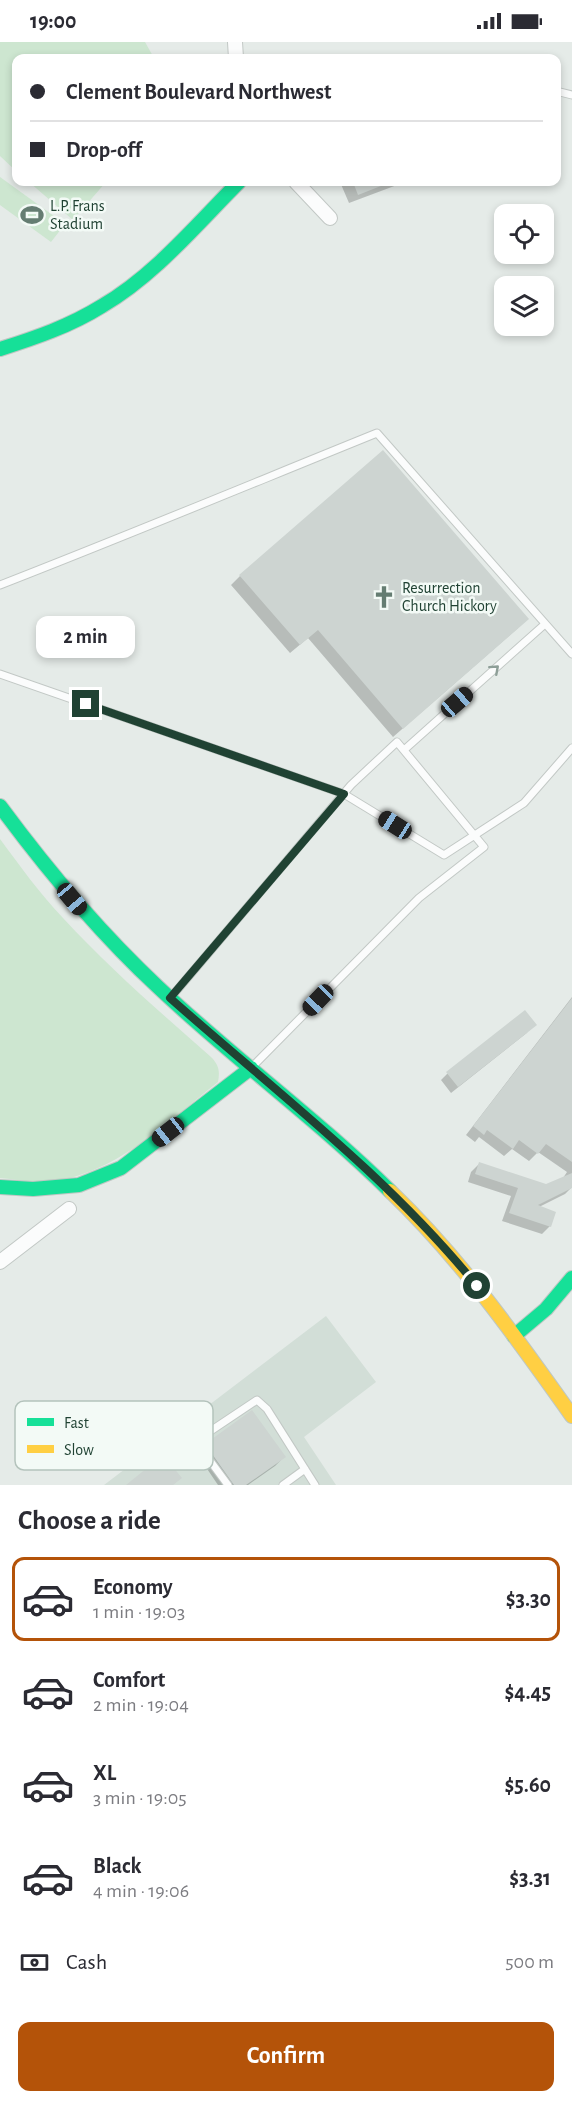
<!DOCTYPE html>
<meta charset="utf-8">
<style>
:root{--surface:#fff;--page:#f7f7f7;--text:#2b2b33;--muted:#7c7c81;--line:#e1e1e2;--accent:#b45309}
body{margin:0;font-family:"Alegreya Sans",sans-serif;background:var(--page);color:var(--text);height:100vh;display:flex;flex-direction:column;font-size:22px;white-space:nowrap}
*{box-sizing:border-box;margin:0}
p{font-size:20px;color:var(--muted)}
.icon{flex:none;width:33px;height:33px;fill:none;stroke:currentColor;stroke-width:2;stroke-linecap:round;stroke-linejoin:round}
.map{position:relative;height:1443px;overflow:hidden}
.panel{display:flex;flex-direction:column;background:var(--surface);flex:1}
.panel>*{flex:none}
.hud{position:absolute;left:12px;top:12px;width:549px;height:132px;border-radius:12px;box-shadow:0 3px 9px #0003;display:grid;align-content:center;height:132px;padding:0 18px;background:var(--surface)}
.buttons{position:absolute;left:494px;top:162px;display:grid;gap:12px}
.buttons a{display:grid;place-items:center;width:60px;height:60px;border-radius:12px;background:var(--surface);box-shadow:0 3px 9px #0003;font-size:30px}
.end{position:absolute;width:27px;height:27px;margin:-14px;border:8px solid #204233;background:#fff;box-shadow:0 0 0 3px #fff}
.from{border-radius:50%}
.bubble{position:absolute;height:42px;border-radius:12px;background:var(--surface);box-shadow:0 3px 9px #0003;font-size:20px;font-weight:700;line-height:42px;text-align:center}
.car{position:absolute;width:18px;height:36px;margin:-18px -9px;border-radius:8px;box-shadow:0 0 4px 2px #0007;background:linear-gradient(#222 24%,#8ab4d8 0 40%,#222 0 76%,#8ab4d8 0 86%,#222 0)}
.hud b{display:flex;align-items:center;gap:21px;height:57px;font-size:22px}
.hud b+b{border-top:2px solid var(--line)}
.hud i{width:15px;height:15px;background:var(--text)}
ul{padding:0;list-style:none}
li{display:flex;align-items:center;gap:18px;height:84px;margin:0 12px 9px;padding:0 6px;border:3px solid transparent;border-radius:12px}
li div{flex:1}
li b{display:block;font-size:22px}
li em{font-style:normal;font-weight:700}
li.selected{border-color:var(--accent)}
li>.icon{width:54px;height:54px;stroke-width:1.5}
h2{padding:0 18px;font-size:27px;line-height:72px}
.pay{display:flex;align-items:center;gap:15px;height:66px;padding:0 18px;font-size:22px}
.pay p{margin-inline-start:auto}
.primary-button{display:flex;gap:12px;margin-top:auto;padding:12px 18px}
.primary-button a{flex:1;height:69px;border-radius:12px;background:var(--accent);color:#fff;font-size:24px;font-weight:700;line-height:69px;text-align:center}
.status{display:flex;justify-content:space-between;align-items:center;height:42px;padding:0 30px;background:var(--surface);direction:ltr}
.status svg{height:16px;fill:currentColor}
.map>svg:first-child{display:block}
.built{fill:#d2ded7}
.green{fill:#cde6d0}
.shadow{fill:#0003}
.building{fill:#cdd4d1}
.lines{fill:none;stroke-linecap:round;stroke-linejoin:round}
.lane-casing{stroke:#c2c8c5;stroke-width:9}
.street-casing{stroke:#c2c8c5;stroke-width:16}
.fast-casing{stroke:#bec7c3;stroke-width:16}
.slow-casing{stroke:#bec7c3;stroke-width:16}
.lane{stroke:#fbfcfc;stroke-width:7}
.street{stroke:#fbfcfc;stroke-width:14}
.fast{stroke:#16e098;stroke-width:14}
.slow{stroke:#ffcf43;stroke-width:14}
.oneway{stroke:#8e9f98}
.route{stroke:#204233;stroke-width:8}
.labels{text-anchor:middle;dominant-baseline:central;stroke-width:5;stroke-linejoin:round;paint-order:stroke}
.poi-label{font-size:16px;fill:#204233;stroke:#f3faf6;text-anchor:start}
.key{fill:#f3faf6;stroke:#b4c3bc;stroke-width:1.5}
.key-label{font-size:16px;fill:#204233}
</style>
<div class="status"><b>19:00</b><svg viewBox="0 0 49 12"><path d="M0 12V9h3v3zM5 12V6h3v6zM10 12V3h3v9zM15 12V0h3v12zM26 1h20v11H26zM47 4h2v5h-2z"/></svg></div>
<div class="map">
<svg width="572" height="1443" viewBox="0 0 572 1443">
<rect width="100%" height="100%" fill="#e5ebe8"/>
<!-- built -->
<path class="built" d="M326,1274l50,66 -72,55 32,48h-232z"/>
<!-- green -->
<path class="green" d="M0,0h145l9,16h-138v113l-16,-15z
M0,135l65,47 -14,18 -51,-37z
M29,140h77l-33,38z
M0,797c20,27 40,55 63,79 46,50 97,94 148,139 8,8 9,14 7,25 -52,41 -103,94 -172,100 -15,1 -31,-3 -46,-4z"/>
<!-- shadow -->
<path class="shadow" d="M340,140h65l-56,21z
M240,534l278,52 -125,109 -85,-99 -18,15 -59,-68z
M572,955v190l-7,7 -26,13 11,19 -8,8 -40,-13 9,-25 -43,-14 3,-10 8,-8 67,21 17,-7 4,-6 -29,-20 -9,9 -17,-12 -8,7 -25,-19 -4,5 -9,-7z
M528,990l-77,61 -10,-13 6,-6z
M252,1370l32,45 -9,9 -27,19h-30l-21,-31 9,-9z"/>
<!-- building -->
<path class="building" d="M353,140h38l-33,13z
M383,408l146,169 -126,110 -85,-99 -18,15 -61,-70z
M572,956v164l-26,-18 -8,10 -19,-14 -6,9 -26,-19 -3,5 -11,-9z
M525,968l12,15 -79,62 -12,-15z
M479,1120l67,22 26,-11v15l-34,17 18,7 -5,15 -42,-14 9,-25 -43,-14z
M252,1368l34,47 -40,28h-12l-29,-41z
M163,1413l19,23 -9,7h-47z"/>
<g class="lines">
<!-- lane casing -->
<g class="lane-casing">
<path id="lane" d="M556,49l16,4
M0,543c126,-49 251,-101 377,-152l195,221
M0,632l344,120 100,61 80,-52 48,-55
M404,708l141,-126
M172,954l179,-211 46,-43 87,105 -65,51 -166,168
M228,1443l-31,-42 9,-9 51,-34 10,9 48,76
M283,1443l22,-16"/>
</g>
<!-- street casing -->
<g class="street-casing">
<path id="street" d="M235,0l1,16
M296,140l34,36
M0,1220l69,-53"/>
</g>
<!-- fast casing -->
<g class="fast-casing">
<path id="fast" d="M0,307c35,-11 70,-23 102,-43 53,-31 94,-81 137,-124
M0,764c48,65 99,126 158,181 75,71 159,132 232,204
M0,1145l33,2 46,-4 42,-17 130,-100
M514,1294l32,-27 26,-31"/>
</g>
<!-- slow casing -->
<g class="slow-casing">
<path id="slow" d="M390,1149c70,67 126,146 182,225"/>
</g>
<!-- lane -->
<use href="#lane" class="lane"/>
<!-- street -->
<use href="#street" class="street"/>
<!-- fast -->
<use href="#fast" class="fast"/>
<!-- slow -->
<use href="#slow" class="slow"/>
</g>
<!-- one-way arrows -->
<defs><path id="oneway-chevron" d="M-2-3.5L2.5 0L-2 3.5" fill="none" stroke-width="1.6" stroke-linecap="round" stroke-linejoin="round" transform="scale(1.5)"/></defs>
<use class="oneway" href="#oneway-chevron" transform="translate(495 627) rotate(-42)"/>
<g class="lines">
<!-- route -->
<path class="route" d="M86,662l258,90 -174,204c105,93 218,178 307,288"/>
</g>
<!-- icons -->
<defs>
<g id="stadium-bare" transform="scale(1.8)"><path d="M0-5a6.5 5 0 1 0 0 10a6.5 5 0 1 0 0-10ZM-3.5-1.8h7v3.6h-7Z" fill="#657d72" stroke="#f3faf6" stroke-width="2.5" paint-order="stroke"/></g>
<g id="church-bare" transform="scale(1.8)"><path d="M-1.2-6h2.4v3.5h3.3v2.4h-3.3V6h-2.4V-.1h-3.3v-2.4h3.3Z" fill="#657d72" stroke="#f3faf6" stroke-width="2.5" paint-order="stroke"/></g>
</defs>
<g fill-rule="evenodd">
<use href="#stadium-bare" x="32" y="173"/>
<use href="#church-bare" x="384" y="555"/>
</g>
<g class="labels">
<!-- poi labels -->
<g class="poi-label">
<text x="50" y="164">L.P. Frans<tspan x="50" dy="18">Stadium</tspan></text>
<text x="402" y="546">Resurrection<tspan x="402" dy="18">Church Hickory</tspan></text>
</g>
</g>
<!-- legend -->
<rect x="15" y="1359" width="198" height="69" rx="9" class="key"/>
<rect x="27" y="1376" width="27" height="8" fill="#16e098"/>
<rect x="27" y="1403" width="27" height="8" fill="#ffcf43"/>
<g class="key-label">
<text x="64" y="1386">Fast</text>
<text x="64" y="1413">Slow</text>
</g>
</svg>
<div class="buttons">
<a><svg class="icon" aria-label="locate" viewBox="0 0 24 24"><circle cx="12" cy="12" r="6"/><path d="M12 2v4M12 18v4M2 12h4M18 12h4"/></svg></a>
<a><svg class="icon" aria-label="layers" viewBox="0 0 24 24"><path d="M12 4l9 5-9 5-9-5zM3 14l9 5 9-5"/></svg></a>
</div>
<i class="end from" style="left:477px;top:1244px"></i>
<i class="end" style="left:86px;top:662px"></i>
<div class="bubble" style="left:36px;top:574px;width:99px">2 min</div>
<i class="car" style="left:457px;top:660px;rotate:49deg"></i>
<i class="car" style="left:395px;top:783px;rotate:302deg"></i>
<i class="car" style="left:72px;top:857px;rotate:140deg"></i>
<i class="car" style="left:318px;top:958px;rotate:224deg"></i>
<i class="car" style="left:168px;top:1090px;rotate:232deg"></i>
<div class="hud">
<b><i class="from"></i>Clement Boulevard Northwest</b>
<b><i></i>Drop-off</b>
</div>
</div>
<section class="panel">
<h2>Choose a ride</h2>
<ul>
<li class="selected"><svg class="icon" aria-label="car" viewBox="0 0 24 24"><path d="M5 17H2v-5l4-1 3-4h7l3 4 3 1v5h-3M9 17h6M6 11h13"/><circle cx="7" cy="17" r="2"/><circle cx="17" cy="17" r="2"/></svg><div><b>Economy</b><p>1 min · 19:03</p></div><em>$3.30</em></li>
<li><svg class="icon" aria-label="car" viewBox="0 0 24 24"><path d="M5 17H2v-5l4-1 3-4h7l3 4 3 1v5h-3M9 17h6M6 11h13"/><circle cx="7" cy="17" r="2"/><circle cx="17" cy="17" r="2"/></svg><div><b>Comfort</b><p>2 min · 19:04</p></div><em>$4.45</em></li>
<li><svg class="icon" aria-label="car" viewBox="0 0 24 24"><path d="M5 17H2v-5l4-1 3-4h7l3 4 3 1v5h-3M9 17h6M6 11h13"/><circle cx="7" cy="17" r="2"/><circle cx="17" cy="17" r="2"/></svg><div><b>XL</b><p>3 min · 19:05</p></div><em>$5.60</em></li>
<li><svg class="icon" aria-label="car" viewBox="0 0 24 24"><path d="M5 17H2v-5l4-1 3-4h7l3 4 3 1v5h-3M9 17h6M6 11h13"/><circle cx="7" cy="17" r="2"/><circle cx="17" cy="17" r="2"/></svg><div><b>Black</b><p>4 min · 19:06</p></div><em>$3.31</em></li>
</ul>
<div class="pay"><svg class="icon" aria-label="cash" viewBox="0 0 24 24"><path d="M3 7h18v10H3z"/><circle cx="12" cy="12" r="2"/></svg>Cash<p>500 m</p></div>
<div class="primary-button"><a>Confirm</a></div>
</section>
